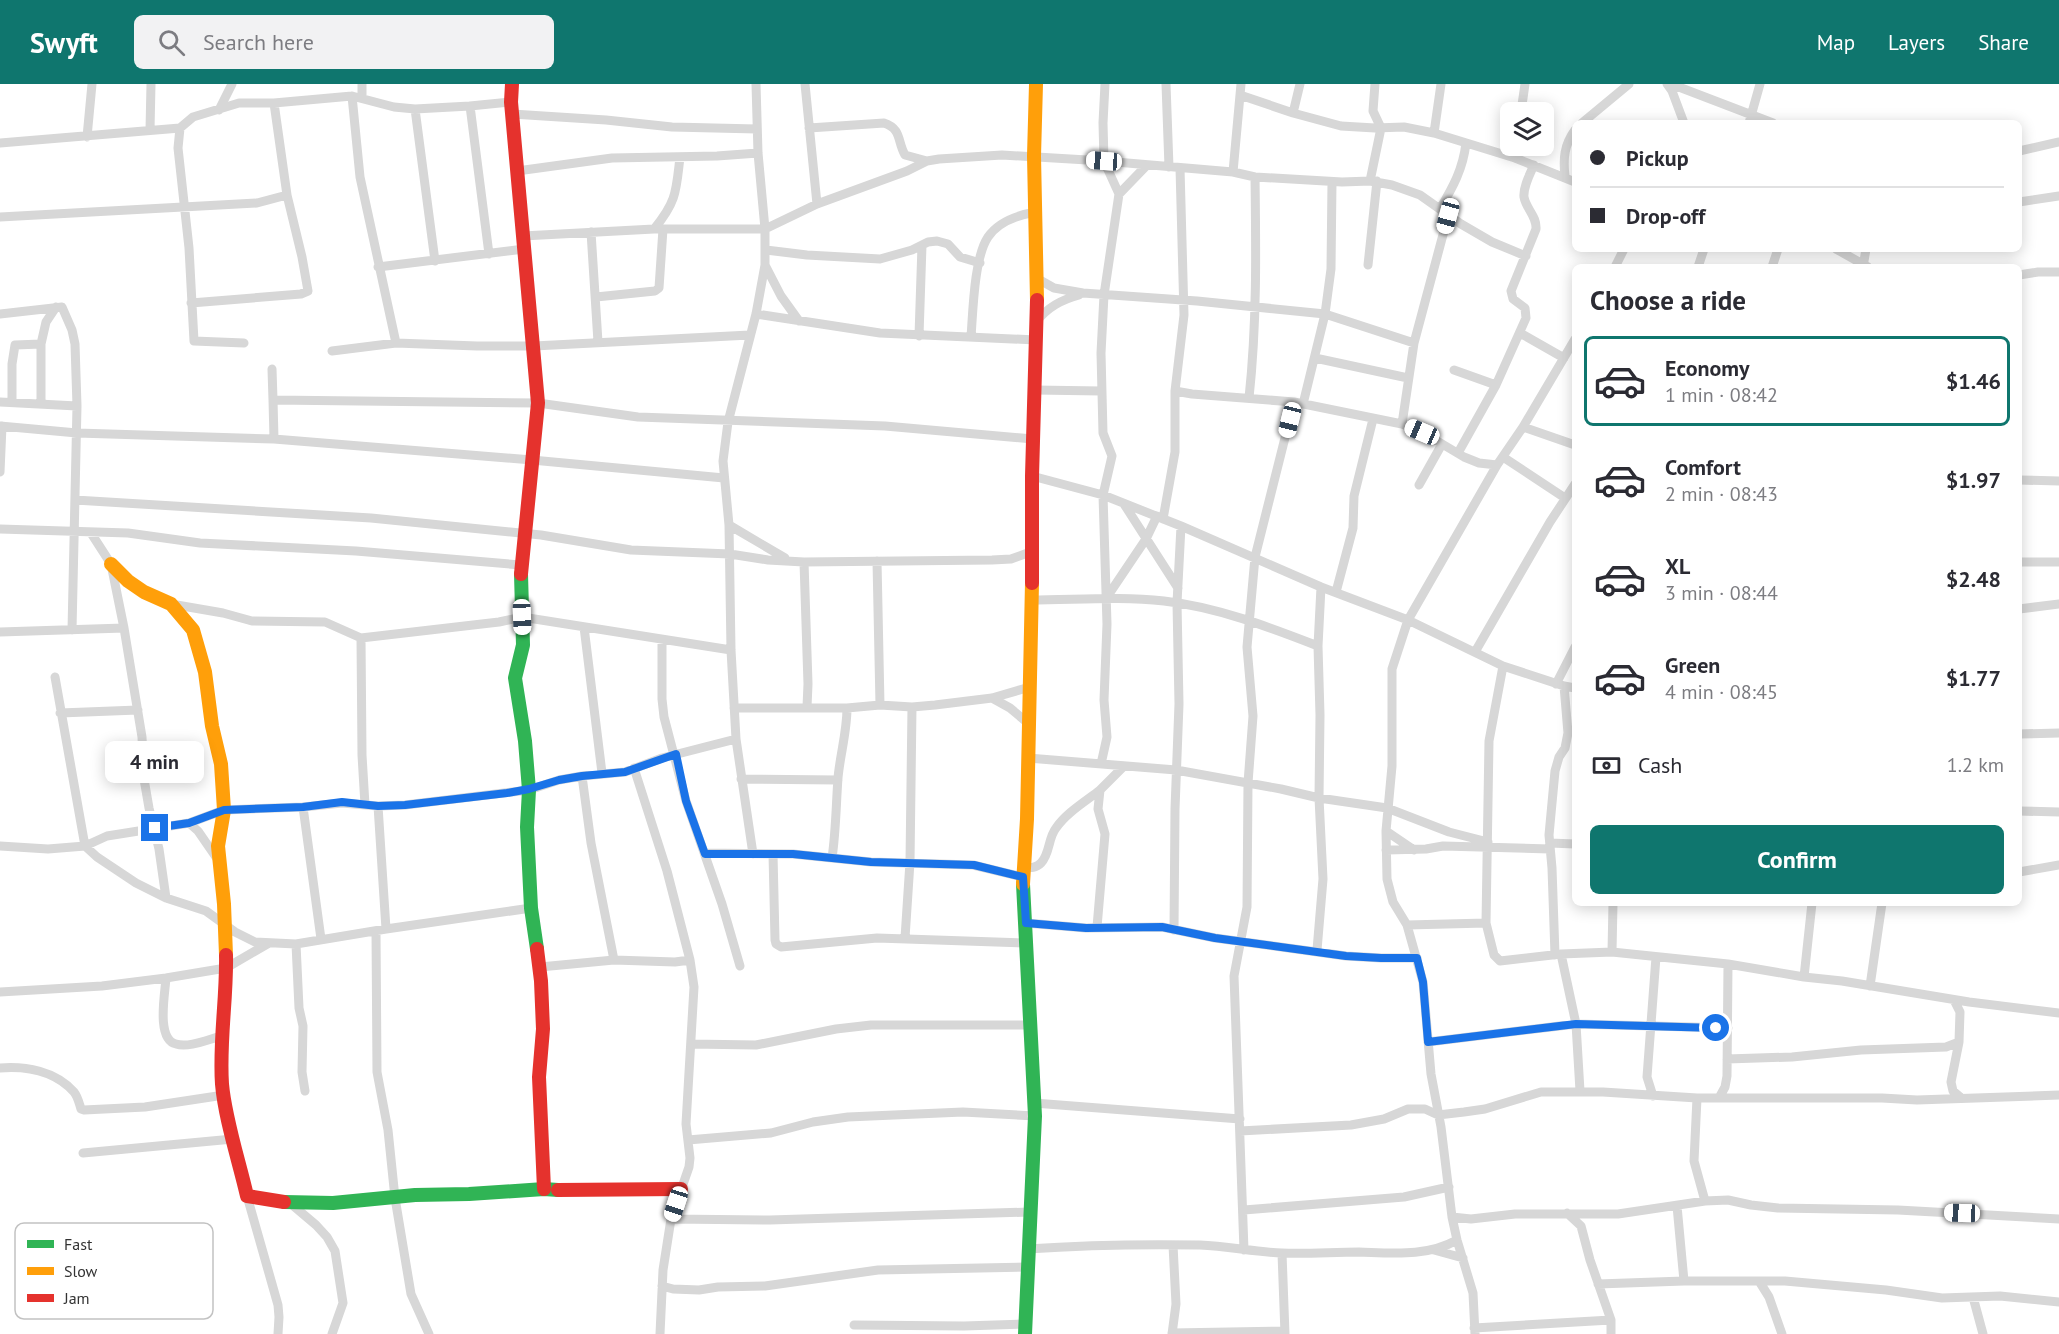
<!DOCTYPE html>
<meta charset="utf-8">
<style>
:root{--surface:#fff;--page:#f2f2f3;--text:#2b2b33;--muted:#7c7c81;--line:#e1e1e2;--accent:#0f766e}
body{margin:0;font-family:"PT Sans",sans-serif;background:var(--page);color:var(--text);height:100vh;display:flex;flex-direction:column;font-size:22px;white-space:nowrap}
*{box-sizing:border-box;margin:0}
p{font-size:20px;color:var(--muted)}
.icon{flex:none;width:33px;height:33px;fill:none;stroke:currentColor;stroke-width:2;stroke-linecap:round;stroke-linejoin:round}
.map{position:relative;flex:1;overflow:hidden}
.drawer{position:absolute;left:1572px;top:180px;width:450px;height:642px;display:flex;flex-direction:column;background:var(--surface);border-radius:9px;box-shadow:0 3px 15px #0003}
.drawer>*{flex:none}
.guide{position:absolute;left:1572px;top:36px;width:450px;height:132px;border-radius:9px;box-shadow:0 3px 15px #0003;display:grid;align-content:center;height:132px;padding:0 18px;background:var(--surface)}
.controls{position:absolute;left:1500px;top:18px;display:grid;gap:12px}
.controls a{display:grid;place-items:center;width:54px;height:54px;border-radius:9px;background:var(--surface);box-shadow:0 3px 15px #0003;font-size:30px}
.end{position:absolute;width:27px;height:27px;margin:-14px;border:8px solid #1a73e8;background:#fff;box-shadow:0 0 0 3px #fff}
.from{border-radius:50%}
.bubble{position:absolute;height:42px;border-radius:9px;background:var(--surface);box-shadow:0 3px 15px #0003;font-size:20px;font-weight:600;line-height:42px;text-align:center}
.car{position:absolute;width:18px;height:36px;margin:-18px -9px;border-radius:8px;box-shadow:0 0 4px 2px #0007;background:linear-gradient(#fff 24%,#345 0 40%,#fff 0 76%,#345 0 86%,#fff 0)}
.guide b{display:flex;align-items:center;gap:21px;height:57px;font-size:22px}
.guide b+b{border-top:2px solid var(--line)}
.guide i{width:15px;height:15px;background:var(--text)}
ul{padding:0;list-style:none}
li{display:flex;align-items:center;gap:18px;height:90px;margin:0 12px 9px;padding:0 6px;border:3px solid transparent;border-radius:9px}
li div{flex:1}
li b{display:block;font-size:22px}
li em{font-style:normal;font-weight:600}
li.on{border-color:var(--accent)}
li>.icon{width:54px;height:54px;stroke-width:1.5}
h2{padding:0 18px;font-size:27px;line-height:72px}
.pay{display:flex;align-items:center;gap:15px;height:66px;padding:0 18px;font-size:22px}
.pay p{margin-inline-start:auto}
.action{display:flex;gap:12px;margin-top:auto;padding:12px 18px}
.action a{flex:1;height:69px;border-radius:9px;background:var(--accent);color:#fff;font-size:24px;font-weight:600;line-height:69px;text-align:center}
header{display:flex;align-items:center;gap:36px;box-sizing:border-box;height:84px;padding:0 30px;background:var(--accent);color:#fff}
header strong{font-size:28px}
nav{display:flex;gap:33px;margin-inline-start:auto;font-size:21px}
.search{width:420px;height:54px;background:var(--page);display:flex;align-items:center;gap:15px;box-sizing:border-box;padding:0 21px;border-radius:9px;color:var(--muted);font-size:22px}
.map>svg:first-child{display:block}
.lines{fill:none;stroke-linecap:round;stroke-linejoin:round}
.street{stroke:#d7d7d7;stroke-width:9}
.fast{stroke:#30b455;stroke-width:14}
.slow{stroke:#ff9f0a;stroke-width:14}
.jam{stroke:#e5322d;stroke-width:14}
.route{stroke:#1a73e8;stroke-width:8}
.key{fill:#fff;stroke:#c2c2c2;stroke-width:1.5}
.key-label{font-size:16px;fill:#333}
</style>
<header>
<strong>Swyft</strong>
<div class="search"><svg class="icon" aria-label="search" viewBox="0 0 24 24"><circle cx="10" cy="10" r="6"/><path d="M15 15l6 6"/></svg>Search here</div>
<nav><a>Map</a><a>Layers</a><a>Share</a></nav>
</header>
<div class="map">
<svg width="2059" height="1250" viewBox="0 0 2059 1250">
<rect width="100%" height="100%" fill="#fff"/>
<g class="lines">
<!-- street -->
<path class="street" d="M1166,0l3,83
M1667,0l5,7 12,32
M1671,0l102,39
M1240,11l53,18 48,13 34,2 29,-1 30,6 81,25 60,24
M352,12l8,81 36,166
M362,14v-14
M470,22l19,148
M415,25l20,152
M219,26l13,-26
M1521,28l4,-28
M1293,29l7,-29
M512,30l94,6 66,7 85,2
M1582,39l47,-39
M1749,39l11,-39
M180,44l-2,20 11,100 5,93 50,2
M809,44l75,-5c18,6 13,18 21,32l22,6
M150,46l1,-46
M1434,49l7,-49
M87,53l5,-53
M0,59l180,-15 13,-11 46,-14h35l78,-7 42,11 21,2 55,-3 41,-4
M2019,67l40,-9
M1515,74l1,-12
M1180,84l4,147 -9,76 17,3 102,8 108,22 20,8 42,25 15,6 18,2
M517,87l95,-13 105,-2 41,-3
M1233,88l8,-88
M1565,92c-2,-17 -1,-31 10,-46
M1370,97l11,-53 -8,-17 2,-27
M1119,110l28,-29
M2019,118l40,-6
M817,120l90,-33 20,-10 12,-2 63,-4 102,6 129,11 22,5 87,5 28,-1 22,4 28,10 41,29 31,18 34,14
M1440,125c13,-22 23,-40 26,-66
M0,133l257,-14 30,-8
M654,145c23,-28 22,-38 26,-72
M591,148l7,110
M523,152l131,-7h111l52,-25 -12,-120
M1836,165l32,18
M766,166l41,5 73,4 32,-9 16,-8 9,-1 11,3 12,13 20,6
M765,181l16,31 18,25
M1368,181l9,-84
M378,183l146,-18
M1615,183l9,-18
M1698,183l6,-18
M1772,183l6,-18
M1863,183l3,-18
M2019,191l19,-3h21
M1038,195l16,9 29,5 114,8 128,13 89,29
M596,213l59,-6 4,-3 4,-59
M191,219l110,-9 7,-3 -6,-34 -15,-62 -13,-92
M0,230l62,-7 10,23 3,14 2,62 -77,-4
M756,230l124,19 156,7
M1036,238c12,-15 25,-22 43,-27
M1520,249l44,25
M919,252l3,-91
M971,253c2,-26 3,-79 17,-100 11,-16 30,-22 48,-25
M332,267l64,-8 81,3h57l216,-11
M1315,274l93,20
M272,285l1,31 265,3 100,14 247,9 148,13
M1454,286l42,15
M1035,306l66,1
M1249,314c8,-74 7,-147 6,-221
M273,316l1,39
M12,318v-38l3,-19 26,-1
M41,320v-60l5,-22 10,-15
M1303,320l22,-90 6,-45 1,-87
M1402,340l12,-81 34,-127
M0,342l77,7 197,6 258,21 192,18
M1523,343l52,18
M1458,369l38,-68 30,-67 -1,-10 -12,-9 -2,-8 25,-62c1,-13 -10,-20 -12,-32 -1,-10 6,-23 10,-32
M1503,373l62,41
M0,388l2,-46
M1032,392l71,19 78,31 140,61 87,33 95,46 61,20 11,2
M2019,396l40,1
M1419,401l23,-41
M75,416l296,18 170,17 90,15 99,4 38,6 36,2 188,-2 19,-1 22,-8
M1124,420l54,84
M1163,435l12,-67v-61
M729,441l56,33
M0,445l128,4 72,10 156,8 165,14
M91,449l20,31 13,64 18,109 2,42 5,29 10,41 7,49
M877,477l3,144
M804,478l4,122 -1,23
M2019,478h40
M1336,508l17,-64 1,-32 19,-77
M1031,516c44,0 89,-4 133,1 53,6 105,26 154,45
M1105,516l41,-61 11,-23
M171,520l52,9 29,8 73,1 36,16 138,-16 23,-5 209,33
M2019,525l40,-5
M584,543l18,146
M72,546l5,-224
M0,548l124,-4
M361,554l1,117 3,50
M662,556v59l2,18 22,84 36,103 18,62
M1475,568l75,-130 25,-38
M55,593l30,169 12,11 39,26 30,15 40,13 29,21 20,10 41,2 90,-15 145,-21
M1556,600l19,-37
M992,614l18,10 19,16
M734,624h113l33,-3 32,2 23,-2 57,-7 38,-11
M60,629l78,-3
M2019,650l40,-1
M1028,674l148,12 105,19 38,9 68,10 62,24 39,10
M1101,680l6,-27 -3,-37 3,-76 -4,-129 9,-39 -9,-23 -2,-80 3,-58 15,-101 -15,-33 -1,-38 2,-39
M634,684l33,103 23,89 4,27 -8,137 4,34 -1,9 -18,52 -8,51 -3,64
M582,692l9,67 23,117
M741,695l97,1
M378,722l8,123
M303,723l18,132
M2019,727l40,1
M189,739l9,8 20,29
M1386,747l28,19
M1550,759l25,1
M0,762l48,3 37,-3 22,-10 82,-13 35,-13 79,-3 39,-4 36,3 27,-1 124,-15 30,-10 23,-4 43,-4 37,-14 74,-19
M1386,766l40,-1 17,-3 107,3
M705,769l88,1 78,8 102,3 50,12
M753,770l-17,-115 -5,-89 -2,-125 -6,-64 5,-39 28,-108 9,-49v-36l-7,-76 -2,-69
M773,770l2,86 1,4 5,3 96,-9 150,5
M832,774c4,-27 4,-53 6,-80 2,-23 9,-46 9,-70
M1024,783c7,1 12,1 17,-4 9,-9 7,-25 15,-35 10,-15 30,-27 44,-38
M2019,788l40,-7
M1026,839l60,5 76,-1 53,11 131,18 35,2h36
M1486,839l3,-182 14,-75
M1407,841l79,-2 8,32 6,6 61,-7 51,-2 116,12 76,13 38,4 127,21 90,11
M1097,843l8,-93 -7,-25 2,-19 24,-24
M1174,846l1,-121 4,-105 -2,-101 4,-77
M376,847l1,141 11,58 7,68 16,96 18,40
M905,854l5,-76 2,-155
M296,860l3,64 4,18 -1,46 3,19
M1317,866l6,-71 -4,-81 1,-83 -2,-69 3,-59
M1612,868l1,-49
M1561,870l15,70 4,67
M1555,871l-3,-87 -3,-33 6,-64 4,-14 6,-9 3,-15 -4,-47
M540,883l74,-7 61,2 15,-2
M1804,893l8,-74
M166,894c-1,16 -10,61 10,66 13,4 33,-5 46,-8
M1870,902l12,-83
M0,908l102,-6 64,-8 60,-10 43,-25
M1954,916l6,12 -1,30 -8,40 2,9 7,6
M1428,958l148,-18 152,4
M691,960l65,1 80,-16 35,-4h160
M1727,975l65,-2 69,-7 85,-3 13,-5
M0,984c26,-2 55,3 74,24 4,5 5,11 7,17l3,1 61,-3 79,-12
M1653,1012l-6,-19 9,-120
M1697,1014l-3,63 11,40
M1719,1014l6,-11 2,-11 1,-112
M1034,1019l206,16
M1240,1047l111,-6 33,-6 24,-10h17l13,6 26,-3 21,-3 56,-17h62l94,6h185l35,2 142,-5
M688,1056l83,-7 42,-11 35,-5 115,-5 72,4
M83,1069l150,-14
M247,1112l31,109 1,12 -1,17
M290,1119l26,22 11,12 8,14 8,52 -11,31
M1677,1122l7,75h101l101,9 56,8 58,-2 59,6
M1244,1126l160,-13 45,-10
M1567,1129l14,13 9,34 21,60v14
M1452,1133l19,2 44,-5h103l87,-13 23,-1 23,5 27,3 120,2 161,9
M671,1135l99,1 259,-8
M1027,1165c58,-4 116,-5 173,-4 28,1 54,7 82,8 26,1 51,-1 77,-1 33,1 68,5 98,-12
M1244,1166l-10,-274 13,-69 1,-124 5,-67 -6,-69 8,-90 39,-155
M1434,1166l29,8
M1282,1169l3,81
M1759,1197l10,16 13,37
M1598,1200l86,-3
M662,1202l11,3 26,1 19,-3 47,-1 113,-16 149,-3
M1973,1213l10,37
M854,1241l110,1 61,-2
M1474,1244l137,-8
M1172,1249l113,-2
M1172,1250l4,-30 -3,-59
M1475,1250l-2,-41 -16,-53 -5,-23 -11,-90 -10,-53 -8,-92 -16,-57 -14,-23 -6,-23 -1,-48 6,-65v-97l16,-49 89,-155 26,-38 52,-88"/>
<!-- fast -->
<path class="fast" d="M521,490l2,71 -8,33 10,63 4,49 -2,37 4,81 6,41
M1023,800l12,232 -10,218
M284,1118l49,1 82,-8 54,-1 75,-5 14,1"/>
<!-- slow -->
<path class="slow" d="M1036,0l-2,72 3,144
M111,480l17,17 16,11 27,12 22,26 12,42 7,54 9,38 3,46 -6,36 6,58 2,51
M1023,800l4,-65 5,-236"/>
<!-- jam -->
<path class="jam" d="M512,0l-1,18 27,301 -17,171
M1032,499v-107l5,-176
M537,865l4,32 2,48 -4,48 5,112
M226,871c1,43 -7,86 -4,129 3,35 17,77 25,112l37,6
M558,1106l123,-1"/>
</g>
<g class="lines">
<!-- route -->
<path class="route" d="M155,744l34,-5 35,-13 79,-3 39,-5 36,4 27,-1 102,-12 22,-4 30,-9 23,-4 43,-4 51,-18 10,47 19,53h88l78,8 103,3 49,12 3,46 60,5 76,-1 53,11 131,18 35,2h36l6,24 5,60 148,-18 140,4"/>
</g>
<!-- legend -->
<rect x="15" y="1139" width="198" height="96" rx="9" class="key"/>
<rect x="27" y="1156" width="27" height="8" fill="#30b455"/>
<rect x="27" y="1183" width="27" height="8" fill="#ff9f0a"/>
<rect x="27" y="1210" width="27" height="8" fill="#e5322d"/>
<g class="key-label">
<text x="64" y="1166">Fast</text>
<text x="64" y="1193">Slow</text>
<text x="64" y="1220">Jam</text>
</g>
</svg>
<div class="controls">
<a><svg class="icon" aria-label="layers" viewBox="0 0 24 24"><path d="M12 4l9 5-9 5-9-5zM3 14l9 5 9-5"/></svg></a>
</div>
<i class="end from" style="left:1716px;top:944px"></i>
<i class="end" style="left:155px;top:744px"></i>
<div class="bubble" style="left:105px;top:657px;width:99px">4 min</div>
<i class="car" style="left:1104px;top:77px;rotate:274deg"></i>
<i class="car" style="left:1448px;top:132px;rotate:195deg"></i>
<i class="car" style="left:1290px;top:336px;rotate:194deg"></i>
<i class="car" style="left:1422px;top:348px;rotate:293deg"></i>
<i class="car" style="left:522px;top:533px;rotate:178deg"></i>
<i class="car" style="left:676px;top:1120px;rotate:198deg"></i>
<i class="car" style="left:1962px;top:1129px;rotate:272deg"></i>
<div class="guide">
<b><i class="from"></i>Pickup</b>
<b><i></i>Drop-off</b>
</div>
<section class="drawer">
<h2>Choose a ride</h2>
<ul>
<li class="on"><svg class="icon" aria-label="car" viewBox="0 0 24 24"><path d="M5 17H2v-5l4-1 3-4h7l3 4 3 1v5h-3M9 17h6M6 11h13"/><circle cx="7" cy="17" r="2"/><circle cx="17" cy="17" r="2"/></svg><div><b>Economy</b><p>1 min · 08:42</p></div><em>$1.46</em></li>
<li><svg class="icon" aria-label="car" viewBox="0 0 24 24"><path d="M5 17H2v-5l4-1 3-4h7l3 4 3 1v5h-3M9 17h6M6 11h13"/><circle cx="7" cy="17" r="2"/><circle cx="17" cy="17" r="2"/></svg><div><b>Comfort</b><p>2 min · 08:43</p></div><em>$1.97</em></li>
<li><svg class="icon" aria-label="car" viewBox="0 0 24 24"><path d="M5 17H2v-5l4-1 3-4h7l3 4 3 1v5h-3M9 17h6M6 11h13"/><circle cx="7" cy="17" r="2"/><circle cx="17" cy="17" r="2"/></svg><div><b>XL</b><p>3 min · 08:44</p></div><em>$2.48</em></li>
<li><svg class="icon" aria-label="car" viewBox="0 0 24 24"><path d="M5 17H2v-5l4-1 3-4h7l3 4 3 1v5h-3M9 17h6M6 11h13"/><circle cx="7" cy="17" r="2"/><circle cx="17" cy="17" r="2"/></svg><div><b>Green</b><p>4 min · 08:45</p></div><em>$1.77</em></li>
</ul>
<div class="pay"><svg class="icon" aria-label="cash" viewBox="0 0 24 24"><path d="M3 7h18v10H3z"/><circle cx="12" cy="12" r="2"/></svg>Cash<p>1.2 km</p></div>
<div class="action"><a>Confirm</a></div>
</section>
</div>
